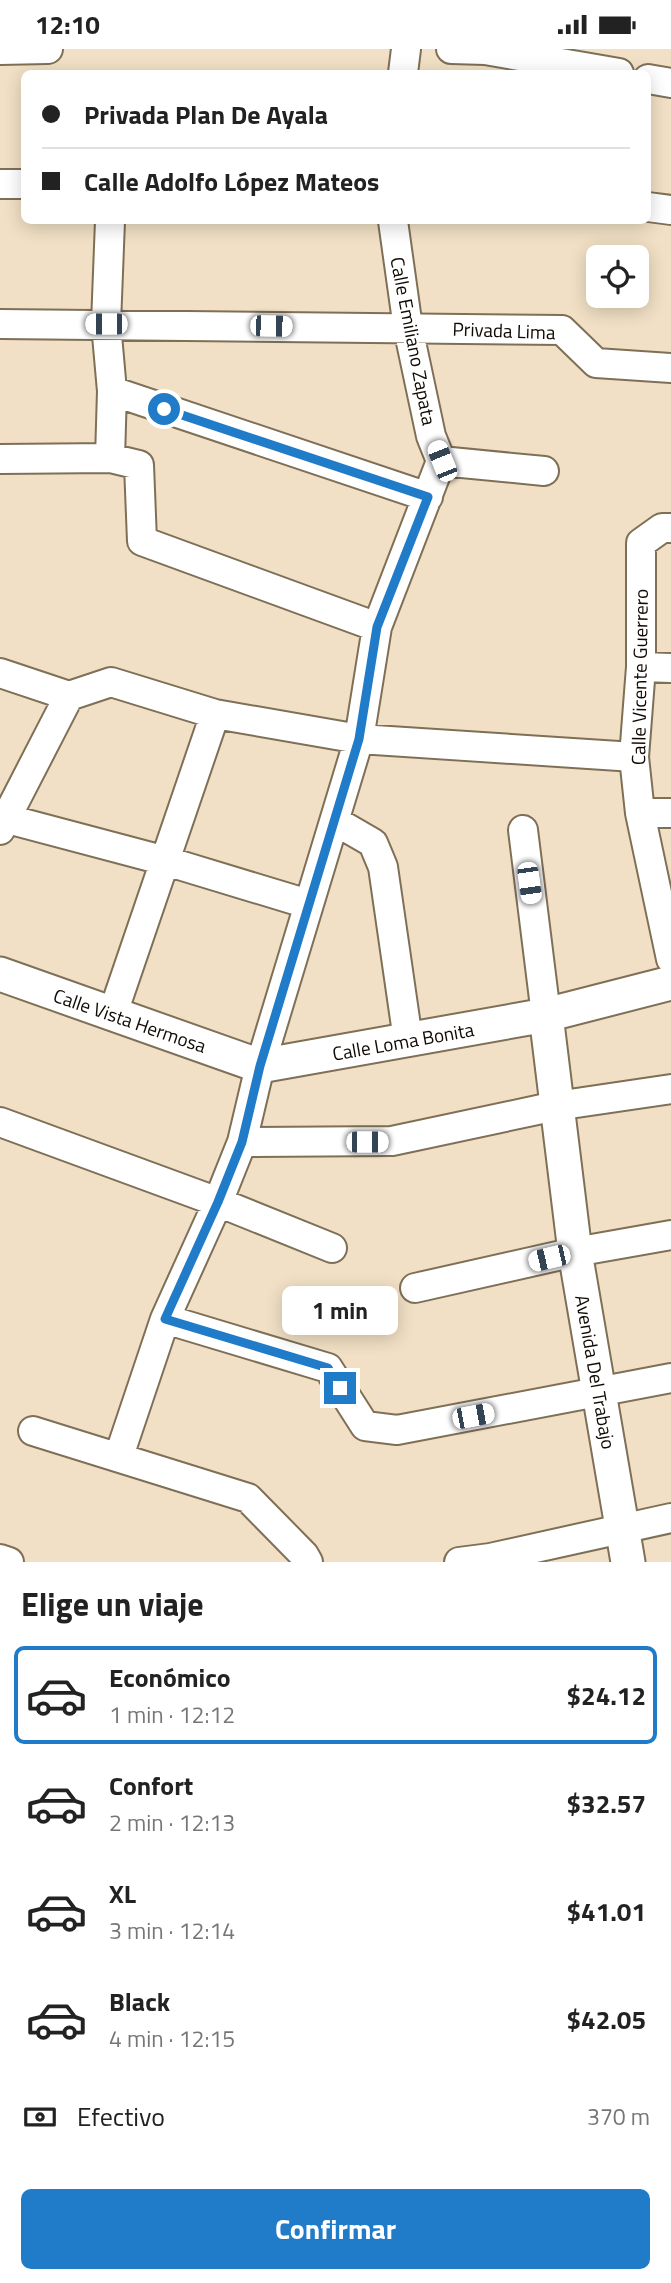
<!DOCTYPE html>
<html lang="es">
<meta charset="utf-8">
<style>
:root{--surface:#fff;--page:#f6f6f6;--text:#222;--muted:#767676;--line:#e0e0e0;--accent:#207bc8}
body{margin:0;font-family:"Titillium Web",sans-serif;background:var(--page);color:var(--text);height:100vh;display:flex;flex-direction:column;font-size:26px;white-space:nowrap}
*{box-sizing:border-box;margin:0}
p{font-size:23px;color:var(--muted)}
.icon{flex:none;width:38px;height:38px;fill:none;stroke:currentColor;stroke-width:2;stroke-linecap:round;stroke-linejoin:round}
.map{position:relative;height:1513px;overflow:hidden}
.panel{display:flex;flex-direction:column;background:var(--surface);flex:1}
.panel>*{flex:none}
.hud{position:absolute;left:21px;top:21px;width:630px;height:154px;border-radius:10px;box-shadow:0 4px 18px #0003;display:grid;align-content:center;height:154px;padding:0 21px;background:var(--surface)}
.buttons{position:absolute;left:586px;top:196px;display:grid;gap:14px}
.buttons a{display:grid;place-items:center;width:63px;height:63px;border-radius:10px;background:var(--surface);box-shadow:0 4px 18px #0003;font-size:35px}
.end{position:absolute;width:32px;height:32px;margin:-16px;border:9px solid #207bc8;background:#fff;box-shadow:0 0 0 4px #fff}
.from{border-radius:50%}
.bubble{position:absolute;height:49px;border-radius:10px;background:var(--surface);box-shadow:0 4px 18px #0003;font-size:23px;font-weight:700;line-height:49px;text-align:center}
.car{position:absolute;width:21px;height:42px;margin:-21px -10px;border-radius:9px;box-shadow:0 0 5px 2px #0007;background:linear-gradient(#fff 24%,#345 0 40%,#fff 0 76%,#345 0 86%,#fff 0)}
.hud b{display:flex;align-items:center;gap:24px;height:66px;font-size:26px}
.hud b+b{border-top:2px solid var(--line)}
.hud i{width:18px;height:18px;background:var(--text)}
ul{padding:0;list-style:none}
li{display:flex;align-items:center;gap:21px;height:98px;margin:0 14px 10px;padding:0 7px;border:4px solid transparent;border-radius:10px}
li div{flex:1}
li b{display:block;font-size:26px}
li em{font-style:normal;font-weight:700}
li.selected{border-color:var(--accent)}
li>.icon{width:63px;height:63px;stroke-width:1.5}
h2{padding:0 21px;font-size:32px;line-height:84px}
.pay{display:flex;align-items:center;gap:18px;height:77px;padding:0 21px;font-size:26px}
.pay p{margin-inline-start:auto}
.button{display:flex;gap:14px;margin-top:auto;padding:14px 21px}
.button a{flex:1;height:80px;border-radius:10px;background:var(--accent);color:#fff;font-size:28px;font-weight:700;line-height:80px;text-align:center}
.status{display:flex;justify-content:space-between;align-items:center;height:49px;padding:0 35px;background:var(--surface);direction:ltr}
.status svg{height:19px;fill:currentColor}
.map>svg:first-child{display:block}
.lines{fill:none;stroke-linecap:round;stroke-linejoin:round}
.minor-casing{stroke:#7e6f57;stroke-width:32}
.tertiary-casing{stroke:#7e6f57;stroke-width:37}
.minor{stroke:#fff;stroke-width:28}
.tertiary{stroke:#fff;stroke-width:33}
.route{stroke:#207bc8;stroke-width:9}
.labels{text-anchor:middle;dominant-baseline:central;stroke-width:5;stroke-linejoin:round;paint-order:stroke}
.street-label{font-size:19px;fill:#100a03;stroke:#fff}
</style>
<div class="status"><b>12:10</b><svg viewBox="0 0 49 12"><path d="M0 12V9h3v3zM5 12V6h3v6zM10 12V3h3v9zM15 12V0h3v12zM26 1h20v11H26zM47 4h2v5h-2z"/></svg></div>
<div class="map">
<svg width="671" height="1513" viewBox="0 0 671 1513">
<rect width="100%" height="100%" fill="#f1e0c5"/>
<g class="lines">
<!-- minor casing -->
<g class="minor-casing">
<path id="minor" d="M451,0l34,1 134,23
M0,1l48,-1
M403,24l3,-24
M648,30l23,4
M0,135h24
M648,158l23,3
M110,172l-4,103 6,67 -2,67
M0,275l562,6 34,33 75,5
M112,342l316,106
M0,410l110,-1 29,7 3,76 235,86
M441,412l103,10
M671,479h-9l-21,15v124l-7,90 6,56 31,146
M641,618l30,1
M0,624l69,23 42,-14 104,32 144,25 275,18
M640,764h31
M0,768l166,44 142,43
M335,772l38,22 10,24 25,173
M0,781l69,-134
M523,781l23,185
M113,964l102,-299
M0,1073l218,80 114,46
M242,1093l150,-1 164,-35 115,-17
M415,1239l160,-36 96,-17
M165,1270l163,49 37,58 32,4 274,-52
M33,1382l215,67 56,57 4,7
M119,1407l46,-137 53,-117 24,-60 18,-76 99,-327 18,-112 64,-166 -10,-25 -23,-108 -15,-107
M0,1510l9,3
M459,1513l31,-4 181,-40"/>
</g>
<!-- tertiary casing -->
<g class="tertiary-casing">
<path id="tertiary" d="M0,925l260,92 286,-51 125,-32
M546,966l29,237 53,310"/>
</g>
<!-- minor -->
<use href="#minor" class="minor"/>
<!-- tertiary -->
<use href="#tertiary" class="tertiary"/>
</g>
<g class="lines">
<!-- route -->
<path class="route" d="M164,360l264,88 -51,130 -18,112 -99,327 -18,76 -24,60 -53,117 163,49 12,20"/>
</g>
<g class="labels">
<!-- street labels -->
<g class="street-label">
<text transform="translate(504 281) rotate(2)">Privada Lima</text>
<text transform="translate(414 292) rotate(79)">Calle Emiliano Zapata</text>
<text transform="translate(639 628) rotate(-89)">Calle Vicente Guerrero</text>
<text transform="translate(130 971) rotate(19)">Calle Vista Hermosa</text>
<text transform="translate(403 992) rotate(-10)">Calle Loma Bonita</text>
<text transform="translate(596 1323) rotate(80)">Avenida Del Trabajo</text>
</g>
</g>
</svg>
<div class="buttons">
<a><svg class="icon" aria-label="locate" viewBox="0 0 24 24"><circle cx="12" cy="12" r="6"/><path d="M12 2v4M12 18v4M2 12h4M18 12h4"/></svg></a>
</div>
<i class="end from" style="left:164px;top:360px"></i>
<i class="end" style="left:340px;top:1339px"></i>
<div class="bubble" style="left:282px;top:1237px;width:116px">1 min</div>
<i class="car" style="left:106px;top:275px;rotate:270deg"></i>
<i class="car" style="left:271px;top:277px;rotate:91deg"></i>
<i class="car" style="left:442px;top:412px;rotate:338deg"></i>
<i class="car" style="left:529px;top:834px;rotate:172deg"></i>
<i class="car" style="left:367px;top:1093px;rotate:90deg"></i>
<i class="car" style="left:549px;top:1209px;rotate:257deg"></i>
<i class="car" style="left:473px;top:1367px;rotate:79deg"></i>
<div class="hud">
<b><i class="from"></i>Privada Plan De Ayala</b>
<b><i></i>Calle Adolfo López Mateos</b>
</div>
</div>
<section class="panel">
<h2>Elige un viaje</h2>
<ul>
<li class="selected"><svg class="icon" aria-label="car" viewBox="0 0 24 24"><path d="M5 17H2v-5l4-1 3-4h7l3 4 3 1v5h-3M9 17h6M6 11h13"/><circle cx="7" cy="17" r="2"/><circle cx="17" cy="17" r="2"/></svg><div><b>Económico</b><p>1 min · 12:12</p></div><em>$24.12</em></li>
<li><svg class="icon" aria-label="car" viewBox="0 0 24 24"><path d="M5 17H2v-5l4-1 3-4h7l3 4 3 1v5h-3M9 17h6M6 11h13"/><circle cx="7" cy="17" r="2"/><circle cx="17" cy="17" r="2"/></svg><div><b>Confort</b><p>2 min · 12:13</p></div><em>$32.57</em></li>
<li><svg class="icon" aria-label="car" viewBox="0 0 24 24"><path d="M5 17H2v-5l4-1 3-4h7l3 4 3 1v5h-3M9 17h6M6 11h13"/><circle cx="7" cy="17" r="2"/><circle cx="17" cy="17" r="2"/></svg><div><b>XL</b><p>3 min · 12:14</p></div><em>$41.01</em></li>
<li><svg class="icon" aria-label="car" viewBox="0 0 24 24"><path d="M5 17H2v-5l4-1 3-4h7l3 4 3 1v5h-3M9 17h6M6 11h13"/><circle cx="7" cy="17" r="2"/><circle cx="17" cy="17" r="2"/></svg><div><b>Black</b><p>4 min · 12:15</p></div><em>$42.05</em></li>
</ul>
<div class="pay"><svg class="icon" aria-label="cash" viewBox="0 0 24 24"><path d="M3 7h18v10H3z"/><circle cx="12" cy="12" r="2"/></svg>Efectivo<p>370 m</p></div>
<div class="button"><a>Confirmar</a></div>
</section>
